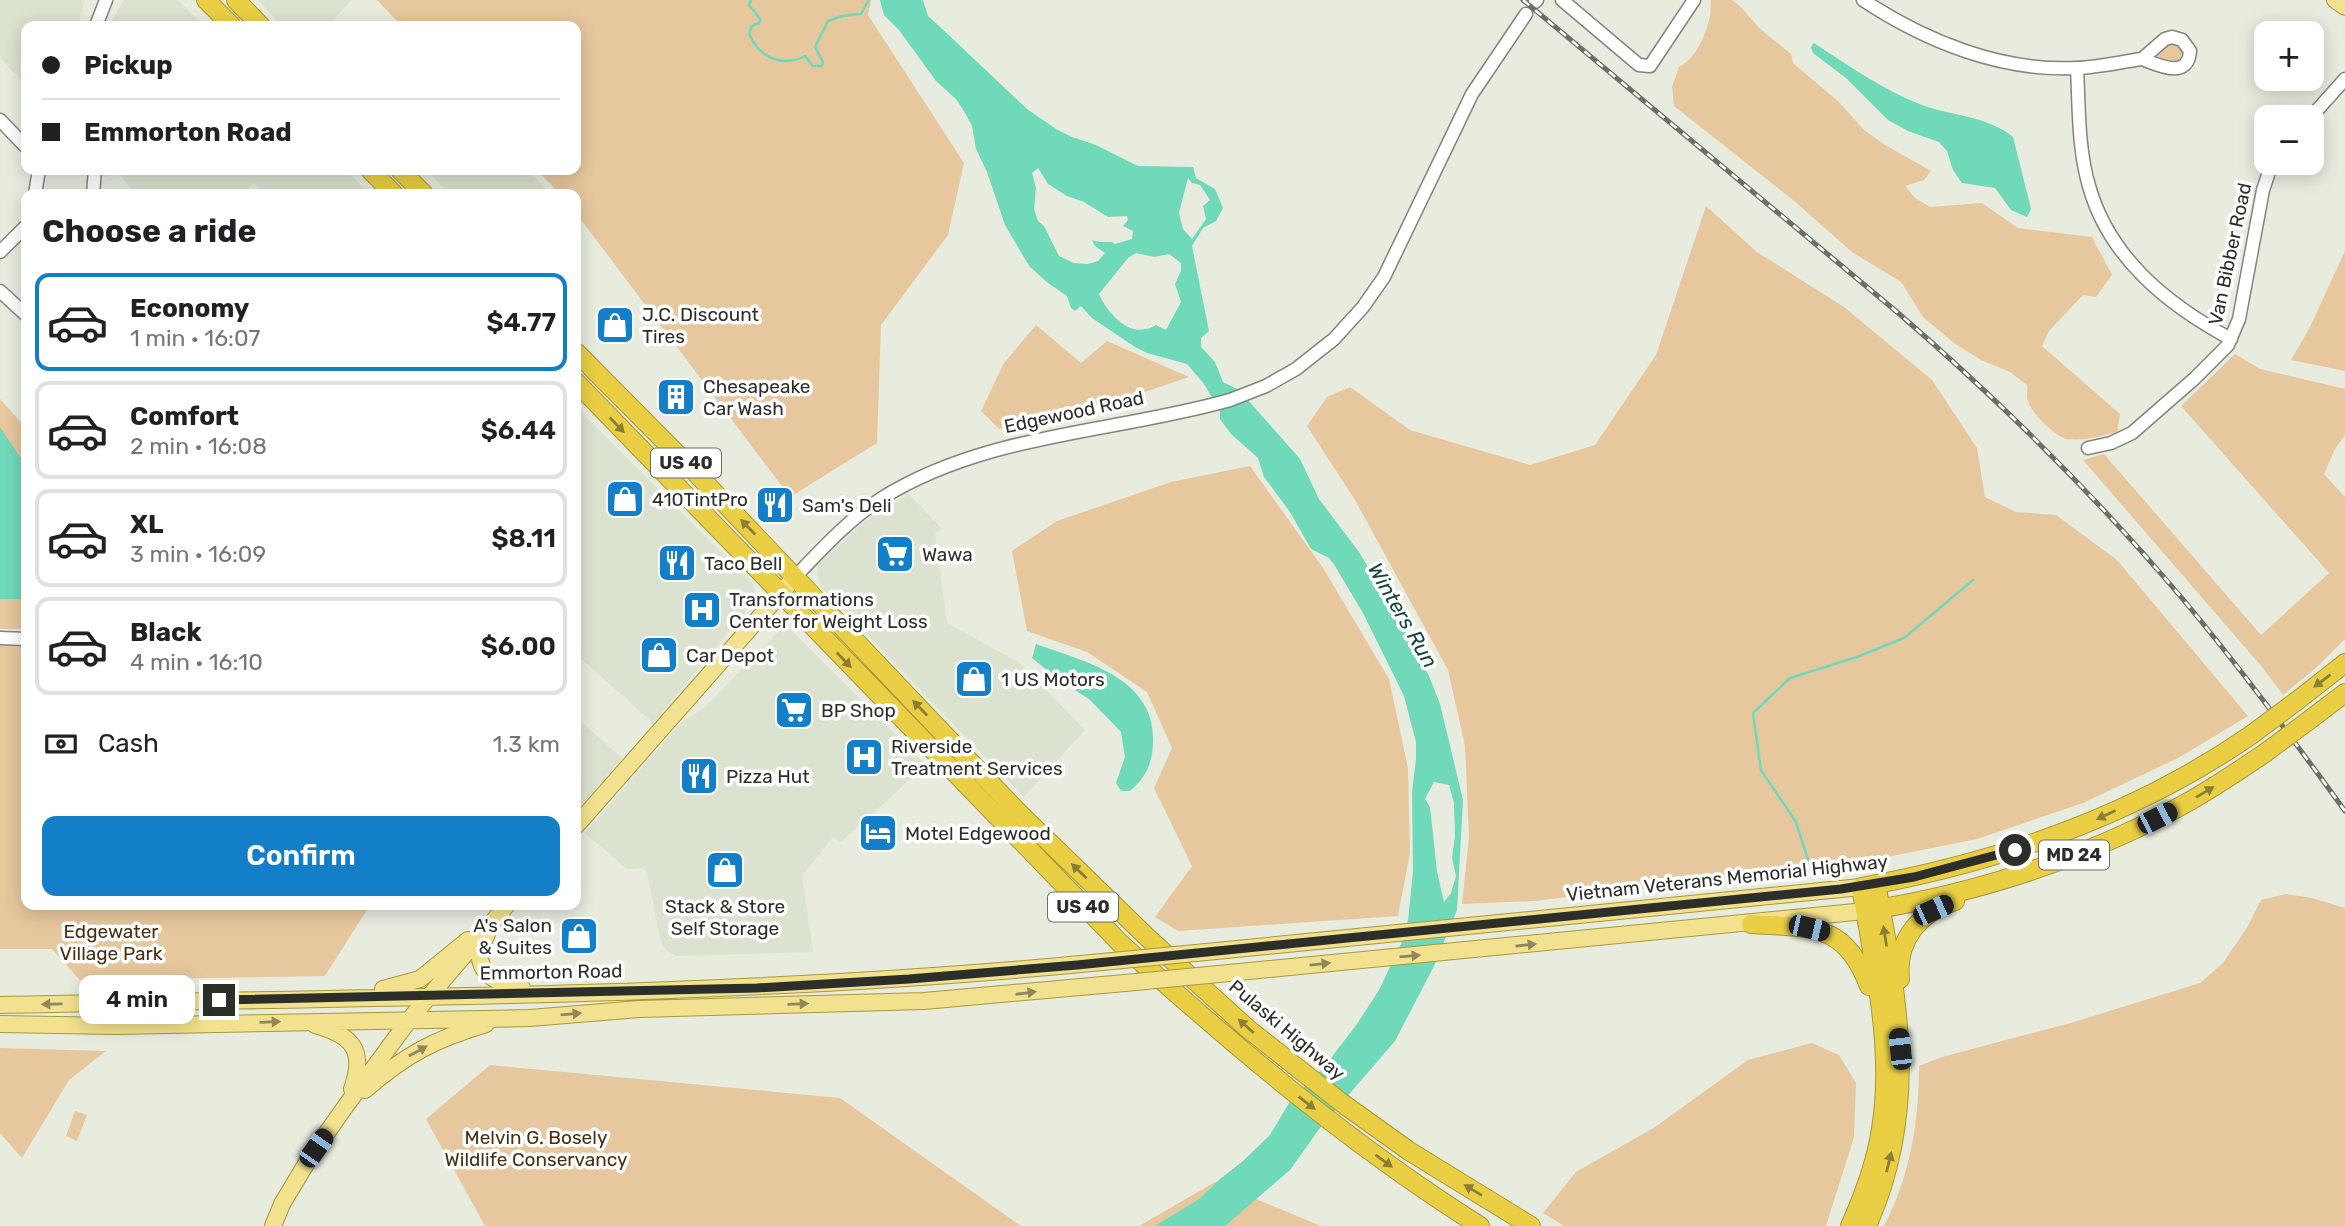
<!DOCTYPE html>
<meta charset="utf-8">
<style>
:root{--surface:#fff;--page:#f2f2f2;--text:#202124;--muted:#757577;--line:#e0e0e0;--accent:#147fc9}
body{margin:0;font-family:Rubik,sans-serif;background:var(--page);color:var(--text);height:100vh;display:flex;flex-direction:column;font-size:26px;white-space:nowrap}
*{box-sizing:border-box;margin:0}
p{font-size:23px;color:var(--muted)}
.icon{flex:none;width:38px;height:38px;fill:none;stroke:currentColor;stroke-width:2;stroke-linecap:round;stroke-linejoin:round}
.map{position:relative;flex:1;overflow:hidden}
.panel{position:absolute;left:21px;top:189px;width:560px;height:721px;display:flex;flex-direction:column;background:var(--surface);border-radius:14px;box-shadow:0 4px 18px #0003}
.panel>*{flex:none}
.hud{position:absolute;left:21px;top:21px;width:560px;height:154px;border-radius:14px;box-shadow:0 4px 18px #0003;display:grid;align-content:center;height:154px;padding:0 21px;background:var(--surface)}
.buttons{position:absolute;left:2254px;top:21px;display:grid;gap:14px}
.buttons a{display:grid;place-items:center;width:70px;height:70px;border-radius:14px;background:var(--surface);box-shadow:0 4px 18px #0003;font-size:35px}
.end{position:absolute;width:32px;height:32px;margin:-16px;border:9px solid #2c2e29;background:#fff;box-shadow:0 0 0 4px #fff}
.from{border-radius:50%}
.bubble{position:absolute;height:49px;border-radius:14px;background:var(--surface);box-shadow:0 4px 18px #0003;font-size:23px;font-weight:600;line-height:49px;text-align:center}
.car{position:absolute;width:21px;height:42px;margin:-21px -10px;border-radius:9px;box-shadow:0 0 5px 2px #0007;background:linear-gradient(#222 24%,#8ab4d8 0 40%,#222 0 76%,#8ab4d8 0 86%,#222 0)}
.hud b{display:flex;align-items:center;gap:24px;height:66px;font-size:26px}
.hud b+b{border-top:2px solid var(--line)}
.hud i{width:18px;height:18px;background:var(--text)}
ul{padding:0;list-style:none}
li{display:flex;align-items:center;gap:21px;height:98px;margin:0 14px 10px;padding:0 7px;border:4px solid var(--line);border-radius:14px}
li div{flex:1}
li b{display:block;font-size:26px}
li em{font-style:normal;font-weight:600}
li.on{border-color:var(--accent)}
li>.icon{width:63px;height:63px;stroke-width:1.5}
h2{padding:0 21px;font-size:32px;line-height:84px}
.pay{display:flex;align-items:center;gap:18px;height:77px;padding:0 21px;font-size:26px}
.pay p{margin-inline-start:auto}
.cta{display:flex;gap:14px;margin-top:auto;padding:14px 21px}
.cta a{flex:1;height:80px;border-radius:14px;background:var(--accent);color:#fff;font-size:28px;font-weight:600;line-height:80px;text-align:center}
.map>svg:first-child{display:block}
.built{fill:#dbe2cf}
.green{fill:#e7c79e}
.water{fill:#70d9ba;fill-rule:evenodd}
.lines{fill:none;stroke-linecap:round;stroke-linejoin:round}
.stream{stroke:#70d9ba;stroke-width:2.5}
.minor-casing{stroke:#81857a;stroke-width:15}
.major-casing{stroke:#a8973b;stroke-width:18}
.highway-casing{stroke:#a8973b;stroke-width:20}
.minor{stroke:#fff;stroke-width:12}
.major{stroke:#f2e28f;stroke-width:16}
.highway{stroke:#eacf44;stroke-width:18}
.rail-casing{stroke:#6c6f67;stroke-width:5}
.rail{stroke:#fff;stroke-width:2.5;stroke-dasharray:8;stroke-linecap:butt}
.major-bridge-casing{stroke:#a8973b;stroke-width:18;stroke-linecap:butt}
.highway-bridge-casing{stroke:#a8973b;stroke-width:20;stroke-linecap:butt}
.major-bridge{stroke:#f2e28f;stroke-width:16}
.highway-bridge{stroke:#eacf44;stroke-width:18}
.oneway{fill:#8b7e36}
.oneway2{fill:#8f885c}
.route{stroke:#2c2e29;stroke-width:9}
.labels{text-anchor:middle;dominant-baseline:central;stroke-width:7;stroke-linejoin:round;paint-order:stroke}
.shield{fill:#fff;stroke:#6b6d69;stroke-width:2}
.shield-label{font-size:18px;font-weight:bold;fill:#2c2e29}
.street-label{font-size:19px;fill:#2c2e29;stroke:#fff}
.poi-label{font-size:19px;fill:#2c2e29;stroke:#fff;text-anchor:start}
.park-label{font-size:19px;fill:#463011;stroke:#fff}
.water-label{font-size:21px;font-style:italic;fill:#164538;stroke:#fff}
</style>
<div class="map">
<svg width="2345" height="1226" viewBox="0 0 2345 1226">
<rect width="100%" height="100%" fill="#e7ecdf"/>
<!-- built -->
<path class="built" d="M0,0h85l-8,26h-51v59l-26,-27z
M124,0h54l26,26h-95z
M258,0h94l-25,26h-45z
M104,170h242l23,24h-103l-12,-11 -12,11h-106l-17,-20 -14,3z
M426,170h102l23,24h-101z
M576,407l177,177 4,14 -104,125 -77,-69z
M909,494l33,35 -7,5 12,89 73,40 65,67 -61,67 -203,-210 -4,-10 1,-12 46,-43z
M790,629l136,136 -85,77 -8,-5 -31,39 11,76 -137,4 -10,-6 -5,-7 -14,-71 -5,-4 -15,1 -42,-36 97,-111 22,-14 75,-77z
M576,717l46,41 -46,53z"/>
<!-- green -->
<path class="green" d="M377,0h494l-3,15 96,148 -16,72 -67,90 -4,118 -87,54 -214,-284v-19h-16l-23,-24h39v-144h-174z
M1711,0h21l9,7 18,21 32,26 2,9 46,39 25,28 21,15 46,26 -7,9 -19,6 10,12 15,9 52,-4 36,25 74,9 20,38 -16,22 -13,-2 -34,36 -7,15 78,68 -3,18c-15,4 -33,9 -50,7 -11,-2 -36,-26 -39,-38 -2,-4 0,-12 -1,-16l-17,-13 -29,-12 -27,-17 -31,-26 -22,-35 -49,-30 -59,-52 -119,-94 -2,-19 7,-20c17,-8 27,-33 31,-51 1,-5 0,-11 1,-16z
M2169,44l8,1 5,6c0,7 -3,11 -10,13l-16,-8z
M1706,206l51,46 87,55 88,73 45,68 8,49 31,15 40,3 61,45 131,156 -68,41 -97,46 -106,36 -110,22 -127,19 -114,10 -92,11 -72,3 7,-67 -4,-91 -17,-76 -93,-170 -48,-74 20,-29 23,-10 60,43 120,35 65,-20 61,-90z
M2345,224v147l-54,-11 19,-33 35,-76z
M1036,325l45,38 26,-22 82,36 -56,19 -134,33 -18,-18 23,-48z
M2235,354l25,15 85,20v46l-10,14 -11,25 21,23v142l-28,28 -34,28 -21,-28 -179,-207 21,-6 157,181 68,-62 -148,-167z
M0,399l26,29v201h-26z
M1250,466l73,102 66,111 19,89 2,85 -12,63 -220,15 -23,-14 37,-51 -38,-78 18,-40 -25,-56 -60,-40 -60,-21 -15,-80 45,-30 114,-39z
M26,645v260h344l-45,71 -245,4 -28,-31h-52v-303z
M2286,894l26,4 33,10v318h-461c26,-49 35,-105 35,-160l23,-9 132,-35 126,-39 23,-20 25,-37 13,-26z
M1812,1043l27,12 17,28 -2,54 -28,89h-262l-21,-13 33,-41 79,-45 93,-67z
M0,1048l106,3 -37,29 -47,78 -22,-25z
M490,1065l350,33 181,128h-536l-59,-107z
M75,1111l12,4 -10,26 -11,-5z
M1215,1182l106,44h-182z"/>
<!-- water -->
<path class="water" d="M880,0h43l5,16 10,9 89,84 29,20 16,8 24,8 42,21 55,1 3,11 19,11 8,19 -7,13 -13,7 -11,18 17,85 -8,7v9l14,15 8,20 16,8 61,69 19,40 40,53 39,65 31,59 11,28 23,96 -6,110 -23,56 -39,75 -75,87 -30,42 -65,56h-70l44,-27 21,-20 23,-18 27,-26 19,-32 35,-36 33,-43 22,-34 22,-46 7,-24 5,-48 -1,-80 4,-33v-17l-12,-46 -41,-83 -28,-47 -6,-8 -18,-9 -21,-37 -26,-35 -6,-19 -27,-24 -11,-15v-8l-16,-27 -17,-20 -40,-11 -12,-6 -43,-29 -11,-12 -6,5 -4,-3 -4,-12 -19,-13 -18,-16 -8,-13 -17,-29 -18,-53 -11,-23 -4,-23 -7,-13 -9,-14 -20,-18 -37,-51 -15,-15zM1038,168l10,16 19,12 17,6 24,15 19,-1 1,4 -5,6 10,5 -1,8 -17,5 -3,-2h-12l-8,-2 3,6 10,7 -7,8 -10,3 -14,-1 -15,-7 -15,-30 -6,-5 -4,-12 2,-21 -4,-15zM1188,178l4,5 8,2 10,15 -7,6 3,13 -14,20 -9,-10 -4,-16zM1136,253l18,4 15,-3 12,9v8l-6,13 6,18 -15,28 -10,-5c-4,2 -7,4 -11,4 -20,5 -39,-19 -46,-35l29,-36zM1434,782l15,3 5,18 1,33 -3,22 4,18 -5,17 -7,9 -7,-31 -7,-64 -5,-8z
M1814,43c35,23 69,47 108,62 30,11 66,11 91,32l18,72 -4,8 -16,-7 -16,-22 -33,-5 -9,-13 -6,-19 -8,-9 -31,-11 -20,-11 -42,-42 -33,-25 -2,-6z
M0,427l26,39v133h-26z
M1036,644c50,18 121,34 117,100 -1,21 -8,34 -23,47h-9l-5,-8 9,-26 -4,-25 -32,-33 -30,-19 -27,-22z"/>
<g class="lines">
<!-- stream -->
<path class="stream" d="M751,0l-2,5 12,15 -2,3 -7,3 -3,7c9,24 33,35 56,23l8,10h9l1,-4 -8,-15 13,-26 14,-5 19,-2 8,-14
M1808,860l-12,-38 -35,-52 -8,-57 37,-35 67,-21 47,-19 69,-58"/>
<!-- minor casing -->
<g class="minor-casing">
<path id="minor" d="M1562,0l77,65 11,1 44,-66
M1863,0c62,41 138,72 214,68 22,-1 43,-6 65,-9
M1535,2l2,-2
M96,26l10,-26
M2172,37l10,3 8,11c-2,29 -32,14 -48,8l23,-20z
M2077,68c2,39 1,81 12,118 20,72 79,119 142,153
M2311,117l34,-38
M0,120l26,27
M35,194l4,-24
M93,194l2,-24
M0,252l26,-26
M0,291l26,24
M2088,448l23,-5 21,-10 62,-54 34,-34 11,-26 24,-129 9,-27
M795,577c27,-28 54,-58 87,-79 104,-65 232,-65 348,-98l36,-14 30,-17 38,-30 29,-32 21,-30 88,-183 54,-80
M0,638l26,1"/>
</g>
<!-- major casing -->
<g class="major-casing">
<path id="major" d="M2335,0l10,7
M576,826l219,-249
M487,934l-8,18c2,28 21,30 43,36
M1206,952l655,-65
M1229,973l636,-62
M383,989l37,-10 48,-39
M0,1005c367,-8 736,-7 1102,-43
M0,1024l115,2 415,-8 109,-9 285,-8 201,-18
M315,1025c37,10 51,25 37,64
M365,1090c40,-35 70,-51 121,-66
M273,1226l9,-22 30,-50 33,-47 64,-87 98,-115"/>
</g>
<!-- highway casing -->
<g class="highway-casing">
<path id="highway" d="M206,0l26,26
M236,0l25,26
M370,170l24,24
M400,170l24,24
M576,352l116,117 326,343 131,127 98,89 95,75 67,48 122,75
M576,382l545,562c113,102 230,201 359,282
M2298,700l47,-37
M2312,718l33,-25
M1865,911c109,-17 217,-52 314,-104 30,-16 58,-35 86,-54
M1751,924c60,4 94,-2 118,62
M1900,979c-4,-39 19,-66 55,-78
M1850,1226c14,-31 26,-64 31,-97 13,-78 -7,-165 -20,-242 139,-25 273,-71 390,-152
M1867,1226c52,-116 32,-222 9,-342"/>
</g>
<!-- minor -->
<use href="#minor" class="minor"/>
<!-- major -->
<use href="#major" class="major"/>
<!-- highway -->
<use href="#highway" class="highway"/>
<!-- rail casing -->
<g class="rail-casing">
<path id="rail" d="M1523,0l374,312c102,88 197,182 284,285 58,69 111,141 164,214"/>
</g>
<!-- rail -->
<use href="#rail" class="rail"/>
<!-- major-bridge casing -->
<g class="major-bridge-casing">
<path id="major-bridge" d="M1102,962l104,-10
M1125,983l104,-10"/>
</g>
<!-- highway-bridge casing -->
<g class="highway-bridge-casing">
<path id="highway-bridge" d="M2251,735l47,-35
M2265,753l47,-35"/>
</g>
<!-- major-bridge -->
<use href="#major-bridge" class="major-bridge"/>
<!-- highway-bridge -->
<use href="#highway-bridge" class="highway-bridge"/>
</g>
<!-- one-way arrows -->
<defs><path id="oneway-solid" d="M-6-.8H1V-3.2L6.5 0L1 3.2V.8H-6Z" transform="scale(1.75)"/></defs>
<g class="oneway">
<use href="#oneway-solid" transform="translate(617 425) rotate(46)"/>
<use href="#oneway-solid" transform="translate(748 527) rotate(-134)"/>
<use href="#oneway-solid" transform="translate(844 660) rotate(46)"/>
<use href="#oneway-solid" transform="translate(2322 681) rotate(143)"/>
<use href="#oneway-solid" transform="translate(920 708) rotate(-134)"/>
<use href="#oneway-solid" transform="translate(2205 792) rotate(-31)"/>
<use href="#oneway-solid" transform="translate(2106 815) rotate(155)"/>
<use href="#oneway-solid" transform="translate(1079 871) rotate(-136)"/>
<use href="#oneway-solid" transform="translate(1885 936) rotate(-99)"/>
<use href="#oneway-solid" transform="translate(1246 1026) rotate(-138)"/>
<use href="#oneway-solid" transform="translate(1307 1103) rotate(38)"/>
<use href="#oneway-solid" transform="translate(1384 1161) rotate(36)"/>
<use href="#oneway-solid" transform="translate(1889 1162) rotate(-76)"/>
<use href="#oneway-solid" transform="translate(1473 1190) rotate(-149)"/>
</g>
<g class="oneway2">
<use href="#oneway-solid" transform="translate(1526 945) rotate(-6)"/>
<use href="#oneway-solid" transform="translate(1410 956) rotate(-5)"/>
<use href="#oneway-solid" transform="translate(1320 964) rotate(-6)"/>
<use href="#oneway-solid" transform="translate(1026 993) rotate(-7)"/>
<use href="#oneway-solid" transform="translate(52 1004) rotate(179)"/>
<use href="#oneway-solid" transform="translate(798 1004) rotate(-2)"/>
<use href="#oneway-solid" transform="translate(571 1014) rotate(-5)"/>
<use href="#oneway-solid" transform="translate(270 1022) rotate(-2)"/>
<use href="#oneway-solid" transform="translate(418 1051) rotate(-29)"/>
</g>
<g class="lines">
<!-- route -->
<path class="route" d="M219,1000l538,-12 152,-9 168,-14 764,-76 73,-12 101,-27"/>
</g>
<!-- icons -->
<defs>
<g id="shop-square" transform="scale(2.0125)"><rect x="-9" y="-9" width="18" height="18" rx="4" fill="#147fc9" stroke="#fff"/><path d="M-5-2.5h2.3a2.7 3.5 0 0 1 5.4 0H5L5.5 6h-11ZM-1.5-2.5h3a1.5 2.3 0 0 0-3 0Z" fill="#fff"/></g>
<g id="building-square" transform="scale(2.0125)"><rect x="-9" y="-9" width="18" height="18" rx="4" fill="#147fc9" stroke="#fff"/><path d="M-4-6H4V6H1V3H-1V6H-4ZM-2.5-4.3h1.7v1.8h-1.7ZM.8-4.3h1.7v1.8H.8ZM-2.5-1h1.7V.8h-1.7ZM.8-1h1.7V.8H.8Z" fill="#fff"/></g>
<g id="restaurant-square" transform="scale(2.0125)"><rect x="-9" y="-9" width="18" height="18" rx="4" fill="#147fc9" stroke="#fff"/><path d="M-5-6h1v4h1v-4h1v4h1v-4h1v5L-1.5 .5V6h-2V.5L-5-1ZM5-6V6H3V1.5H1.5Q1.5-4 5-6Z" fill="#fff"/></g>
<g id="supermarket-square" transform="scale(2.0125)"><rect x="-9" y="-9" width="18" height="18" rx="4" fill="#147fc9" stroke="#fff"/><path d="M-6-5.5h2.5l.6 2H6L4.5 2H-2.5L-4.4-4H-6ZM-1.5 3.2a1.3 1.3 0 1 0 .1 0ZM3 3.2a1.3 1.3 0 1 0 .1 0Z" fill="#fff"/></g>
<g id="hospital-square" transform="scale(2.0125)"><rect x="-9" y="-9" width="18" height="18" rx="4" fill="#147fc9" stroke="#fff"/><path d="M-5-5h3v3.5h4V-5h3V5h-3V1.5h-4V5h-3Z" fill="#fff"/></g>
<g id="hotel-square" transform="scale(2.0125)"><rect x="-9" y="-9" width="18" height="18" rx="4" fill="#147fc9" stroke="#fff"/><path d="M-6-4.5h1.5V1H6V5H4.5V3h-9V5H-6ZM-4 0a1.8 1.8 0 1 1 3.6 0ZM.5 0V-2.5h3Q6-2.5 6 0Z" fill="#fff"/></g>
</defs>
<g fill-rule="evenodd">
<use href="#shop-square" x="615" y="325"/>
<use href="#building-square" x="676" y="397"/>
<use href="#shop-square" x="625" y="499"/>
<use href="#restaurant-square" x="775" y="505"/>
<use href="#supermarket-square" x="895" y="554"/>
<use href="#restaurant-square" x="677" y="563"/>
<use href="#hospital-square" x="702" y="610"/>
<use href="#shop-square" x="659" y="655"/>
<use href="#shop-square" x="974" y="679"/>
<use href="#supermarket-square" x="794" y="710"/>
<use href="#hospital-square" x="864" y="757"/>
<use href="#restaurant-square" x="699" y="776"/>
<use href="#hotel-square" x="878" y="833"/>
<use href="#shop-square" x="725" y="870"/>
<use href="#shop-square" x="579" y="936"/>
</g>
<g class="labels">
<!-- shield labels -->
<g class="shield">
<rect x="651" y="448.5" width="70" height="29" rx="5"/>
<rect x="2039" y="840.5" width="70" height="29" rx="5"/>
<rect x="1048" y="892.5" width="70" height="29" rx="5"/>
</g>
<g class="shield-label">
<text x="686" y="463">US 40</text>
<text x="2074" y="855">MD 24</text>
<text x="1083" y="907">US 40</text>
</g>
<!-- street labels -->
<g class="street-label">
<text transform="translate(2230 254) rotate(-78)">Van Bibber Road</text>
<text transform="translate(1074 412) rotate(-12)">Edgewood Road</text>
<text transform="translate(1727 878) rotate(-6)">Vietnam Veterans Memorial Highway</text>
<text transform="translate(551 972) rotate(-1)">Emmorton Road</text>
<text transform="translate(1287 1030) rotate(40)">Pulaski Highway</text>
</g>
<!-- poi labels -->
<g class="poi-label">
<text x="642" y="314">J.C. Discount<tspan x="642" dy="22">Tires</tspan></text>
<text x="703" y="386">Chesapeake<tspan x="703" dy="22">Car Wash</tspan></text>
<text x="652" y="499">410TintPro</text>
<text x="802" y="505">Sam's Deli</text>
<text x="922" y="554">Wawa</text>
<text x="704" y="563">Taco Bell</text>
<text x="729" y="599">Transformations<tspan x="729" dy="22">Center for Weight Loss</tspan></text>
<text x="686" y="655">Car Depot</text>
<text x="1001" y="679">1 US Motors</text>
<text x="821" y="710">BP Shop</text>
<text x="891" y="746">Riverside<tspan x="891" dy="22">Treatment Services</tspan></text>
<text x="726" y="776">Pizza Hut</text>
<text x="905" y="833">Motel Edgewood</text>
<text x="725" y="906" text-anchor="middle">Stack &amp; Store<tspan x="725" dy="22">Self Storage</tspan></text>
<text x="552" y="925" text-anchor="end">A's Salon<tspan x="552" dy="22">&amp; Suites</tspan></text>
</g>
<!-- park labels -->
<g class="park-label">
<text x="111" y="931">Edgewater<tspan x="111" dy="22">Village Park</tspan></text>
<text x="536" y="1137">Melvin G. Bosely<tspan x="536" dy="22">Wildlife Conservancy</tspan></text>
</g>
<!-- water labels -->
<g class="water-label">
<text transform="translate(1403 615) rotate(60)">Winters Run</text>
</g>
</g>
</svg>
<div class="buttons">
<a>+</a>
<a>−</a>
</div>
<i class="end from" style="left:2015px;top:850px"></i>
<i class="end" style="left:219px;top:1000px"></i>
<div class="bubble" style="left:79px;top:975px;width:116px">4 min</div>
<i class="car" style="left:2157px;top:818px;rotate:63deg"></i>
<i class="car" style="left:1933px;top:910px;rotate:66deg"></i>
<i class="car" style="left:1809px;top:928px;rotate:103deg"></i>
<i class="car" style="left:1900px;top:1049px;rotate:354deg"></i>
<i class="car" style="left:316px;top:1148px;rotate:35deg"></i>
<div class="hud">
<b><i class="from"></i>Pickup</b>
<b><i></i>Emmorton Road</b>
</div>
<section class="panel">
<h2>Choose a ride</h2>
<ul>
<li class="on"><svg class="icon" aria-label="car" viewBox="0 0 24 24"><path d="M5 17H2v-5l4-1 3-4h7l3 4 3 1v5h-3M9 17h6M6 11h13"/><circle cx="7" cy="17" r="2"/><circle cx="17" cy="17" r="2"/></svg><div><b>Economy</b><p>1 min · 16:07</p></div><em>$4.77</em></li>
<li><svg class="icon" aria-label="car" viewBox="0 0 24 24"><path d="M5 17H2v-5l4-1 3-4h7l3 4 3 1v5h-3M9 17h6M6 11h13"/><circle cx="7" cy="17" r="2"/><circle cx="17" cy="17" r="2"/></svg><div><b>Comfort</b><p>2 min · 16:08</p></div><em>$6.44</em></li>
<li><svg class="icon" aria-label="car" viewBox="0 0 24 24"><path d="M5 17H2v-5l4-1 3-4h7l3 4 3 1v5h-3M9 17h6M6 11h13"/><circle cx="7" cy="17" r="2"/><circle cx="17" cy="17" r="2"/></svg><div><b>XL</b><p>3 min · 16:09</p></div><em>$8.11</em></li>
<li><svg class="icon" aria-label="car" viewBox="0 0 24 24"><path d="M5 17H2v-5l4-1 3-4h7l3 4 3 1v5h-3M9 17h6M6 11h13"/><circle cx="7" cy="17" r="2"/><circle cx="17" cy="17" r="2"/></svg><div><b>Black</b><p>4 min · 16:10</p></div><em>$6.00</em></li>
</ul>
<div class="pay"><svg class="icon" aria-label="cash" viewBox="0 0 24 24"><path d="M3 7h18v10H3z"/><circle cx="12" cy="12" r="2"/></svg>Cash<p>1.3 km</p></div>
<div class="cta"><a>Confirm</a></div>
</section>
</div>
